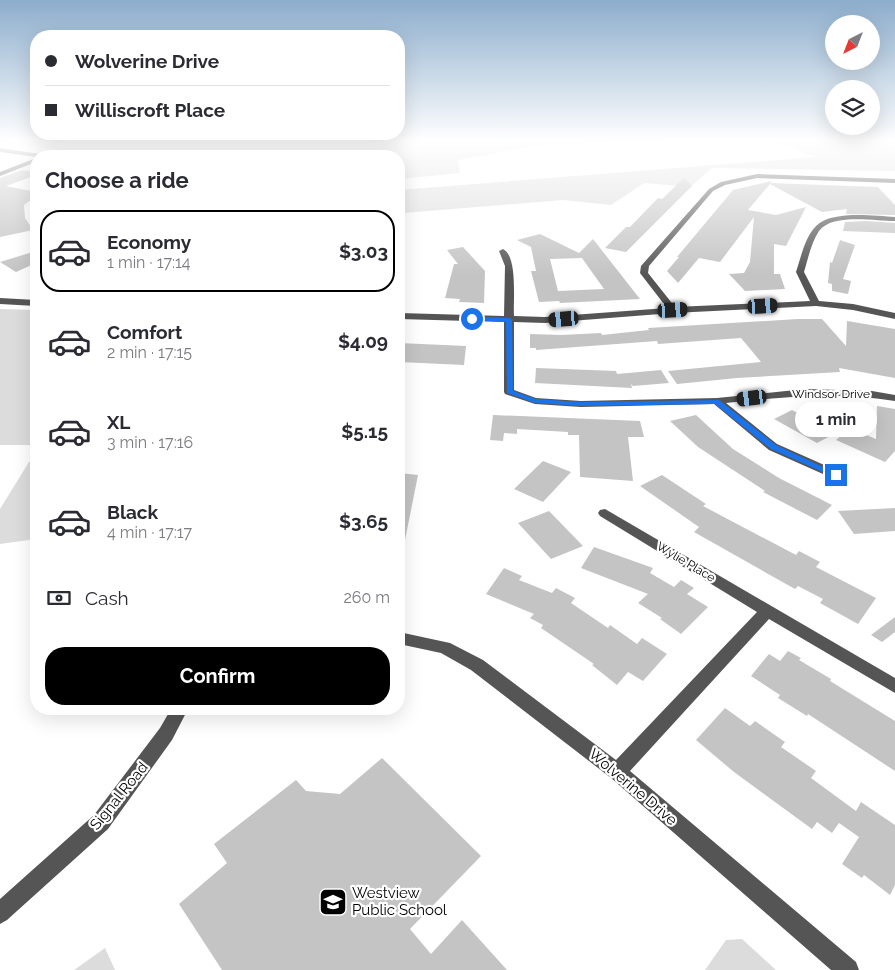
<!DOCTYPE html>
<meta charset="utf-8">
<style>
:root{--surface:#fff;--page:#f7f7f7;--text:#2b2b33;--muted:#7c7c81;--line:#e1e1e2;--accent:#000}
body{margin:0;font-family:Raleway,sans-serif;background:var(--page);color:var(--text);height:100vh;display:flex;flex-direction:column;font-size:19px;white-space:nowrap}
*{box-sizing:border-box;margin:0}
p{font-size:16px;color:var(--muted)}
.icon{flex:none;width:28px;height:28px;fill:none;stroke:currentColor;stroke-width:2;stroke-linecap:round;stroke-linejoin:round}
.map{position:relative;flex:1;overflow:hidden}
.side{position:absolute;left:30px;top:150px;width:375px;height:565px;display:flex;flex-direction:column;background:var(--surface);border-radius:20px;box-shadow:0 5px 20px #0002}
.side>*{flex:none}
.top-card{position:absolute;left:30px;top:30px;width:375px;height:110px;border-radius:20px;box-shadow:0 5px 20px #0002;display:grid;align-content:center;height:110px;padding:0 15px;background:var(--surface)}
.needle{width:32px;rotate:222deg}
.buttons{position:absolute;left:825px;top:15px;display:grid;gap:10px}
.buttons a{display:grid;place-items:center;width:55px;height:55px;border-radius:50%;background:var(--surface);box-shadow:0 5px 20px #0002;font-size:25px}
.end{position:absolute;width:22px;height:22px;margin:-11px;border:6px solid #1a73e8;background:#fff;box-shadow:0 0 0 2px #fff}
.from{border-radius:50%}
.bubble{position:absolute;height:35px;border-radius:18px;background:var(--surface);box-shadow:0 5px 20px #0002;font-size:16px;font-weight:700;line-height:35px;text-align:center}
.car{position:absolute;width:15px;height:30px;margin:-15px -8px;border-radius:6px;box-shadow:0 0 4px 1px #0007;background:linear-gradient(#222 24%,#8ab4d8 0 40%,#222 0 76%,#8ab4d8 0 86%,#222 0)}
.top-card b{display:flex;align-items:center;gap:18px;height:48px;font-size:19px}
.top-card b+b{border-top:1px solid var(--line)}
.top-card i{width:12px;height:12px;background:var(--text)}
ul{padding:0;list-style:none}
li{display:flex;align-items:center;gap:15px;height:82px;margin:0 10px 8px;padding:0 5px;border:2px solid transparent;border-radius:20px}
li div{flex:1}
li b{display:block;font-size:19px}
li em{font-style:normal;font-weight:700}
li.active{border-color:var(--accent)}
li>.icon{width:45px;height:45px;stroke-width:1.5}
h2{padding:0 15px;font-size:22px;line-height:60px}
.pay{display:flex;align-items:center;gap:12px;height:55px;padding:0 15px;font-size:19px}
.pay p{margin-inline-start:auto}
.button{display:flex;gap:10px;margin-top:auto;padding:10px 15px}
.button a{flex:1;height:58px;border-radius:20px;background:var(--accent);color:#fff;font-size:20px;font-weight:700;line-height:58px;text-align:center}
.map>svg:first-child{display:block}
.green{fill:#dcdcdc}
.building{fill:#c4c4c4;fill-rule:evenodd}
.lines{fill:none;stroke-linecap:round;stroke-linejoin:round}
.minor{fill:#555;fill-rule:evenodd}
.route{fill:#1a73e8}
.labels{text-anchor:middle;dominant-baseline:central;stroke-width:4.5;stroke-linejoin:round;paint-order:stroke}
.street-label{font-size:12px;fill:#000;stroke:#fff}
.near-street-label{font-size:15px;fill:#000;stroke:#fff}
.near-poi-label{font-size:15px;fill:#000;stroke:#fff;text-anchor:start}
</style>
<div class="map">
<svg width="895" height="970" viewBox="0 0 895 970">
<rect width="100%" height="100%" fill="#fff"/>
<!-- green -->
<path class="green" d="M0,139h743l-191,4 -94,17 2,13 -61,6v-23h-302l-97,-15z
M767,139h128v32l-183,-3 -22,19 -46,-4 -33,22 -48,-5 -160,13 -4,4v-27l417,-33z
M0,309l36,1v135h-36z
M36,459v80l-36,5v-35l29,-47z
M742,939l34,31h-71l21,-30z
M105,948l10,22h-41z"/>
<!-- building -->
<path class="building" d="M22,170l14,2v3l-30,11 30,6v4l-12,9 1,13 8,12 -33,7v-59z
M684,178l8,8 -66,66 -21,-4 21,-21h4l28,-29 4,1z
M772,181l-2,2 108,4 17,18v10l-49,-1 1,-5 -25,3 -52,-28 -22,26 28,5 30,-8 -20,39 -12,-2v30h6l5,15 -40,2 -16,-17 15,-1 6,-11 4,-45 -34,45 -21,-4 -21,25 -11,-12 12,-14h-2l56,-67z
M866,221l29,2v10l-52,-2 2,-9z
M540,234l39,19 14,-14 47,60 -80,4 -1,-2 -20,1 -8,-31h5l-5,-24 -14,-7zM582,258l22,31 -46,2 -8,-32z
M840,240l15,5 -12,34 8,2 -3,13 -16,-3v-7l-4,-1 2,-21 2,1z
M463,247l22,24 -1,32 -25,-1 1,-3 -15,-1 9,-34h4l-11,-14z
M36,251v12l-20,9 -16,-10z
M798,319h24l24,27 1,-25 48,8v49l-56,-10 1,4 -103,6 -60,6 -9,-13 93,-9 -20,-24 -83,6 -1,-3 -121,9v-2h-6v-14l31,1 40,-2 1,2 47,-5 -1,-2z
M399,343l67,3 -2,19 -65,-3z
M536,368l80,3 1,3 44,-4 8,13 -36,3 -2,-2 1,4 -97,-5z
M877,406l18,3v42l-10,11 -49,-22 14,-12 26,11z
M792,410l44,23 -19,10 -43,-24z
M493,415l147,6 4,16h-16l5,44 -53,-4 -1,-42h-11v-3l-51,-3v5l-13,-1 -1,8 -13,-1z
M696,415l37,34 46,29 53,27 -15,15 -54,-28 2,-1 -67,-44 -28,-26z
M543,461l28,11 -28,30 -29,-13z
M399,473l19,2 -13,65 -6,-1z
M662,475l44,29 -3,2 93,49 3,-4 21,11 -4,5 60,31 -18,26 -38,-21 3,-4 -25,-13 -3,3 -101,-57 5,-5 -59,-41z
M895,508v23l-41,3 -16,-23z
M549,511l34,35 -32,13 -33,-36z
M594,547l59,21 -3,5 24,14 7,-7 13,8 -7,6 21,13 -27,27 -21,-15 2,-1 -24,-15 10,-9 -67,-26z
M504,568l18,8 -3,4 33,13 4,-5 19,10 -4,5 37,25 2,-3 27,19 5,-6 25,16 -24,27 -15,-9 -11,13 -25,-20 2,-1 -53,-36 2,-3 -13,-7 4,-4 -48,-20z
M895,617v15l-13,10 -11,-7z
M788,651l13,7 -2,2 32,19 -1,2 65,40v50l-87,-57 -1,2 -29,-18 2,-3 -29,-19 18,-22 11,7z
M725,708l25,18 5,-5 30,21 -4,5 35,24 -5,7 45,33 5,-9 34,23v60l-5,10 -26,-20 -2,3 -20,-14 17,-27 -20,-14 -7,10 -15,-11 -5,7 -78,-57 -38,-32z
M382,758l99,98 -71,73 21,25 31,-34 45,50h-285l-43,-66 48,-41 -13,-19 82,-64 10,11 34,3z"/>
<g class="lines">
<!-- minor -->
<path class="minor" d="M0,148l40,6 3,2 -7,1 -36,-5z
M36,158v4l-36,14v-4z
M757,174l138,5v4l-138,-5 -32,7 -12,6 -64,75 -1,7 27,34 135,-6 -14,-29c5,-15 9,-35 20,-46 16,-16 58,-10 79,-9v4c-20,0 -63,-8 -76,10 -8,12 -11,28 -15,41l15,29 34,3 42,9v6l-42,-9 -37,-4 -143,7 -128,10 -31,-1v68l22,8 45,3 136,-3 88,-9 67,2 23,4v6c-56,-10 -112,-4 -169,2l51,41 63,28 2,3 -2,3h-8l-63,-28 -55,-46 -133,3 -46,-3 -30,-10 -1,-2v-70l-105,-3v-6l105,3 1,-50 -6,-15 4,-2c15,7 10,52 11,67l31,1 122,-9 -27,-35 1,-7 68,-77 12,-7z
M0,298l36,2v6l-36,-2z
M605,509l290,169v15l-126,-74 -139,152 226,191 3,8h-28l-220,-192 -140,-108 -30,-17 -42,-9v-12l51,11 33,17 133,100 141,-148 -157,-96 -2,-3 2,-3z
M171,709h17l-16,31 -64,89 -101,91 -7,4v-25l94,-84 66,-87z"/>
</g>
<!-- sky -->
<linearGradient id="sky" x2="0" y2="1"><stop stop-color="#8cadcc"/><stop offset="0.51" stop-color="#fff"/><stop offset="1" stop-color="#fff" stop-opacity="0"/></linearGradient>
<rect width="895" height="275" fill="url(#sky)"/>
<!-- route -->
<path class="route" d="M472,317l37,1 3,2 1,71 23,8 45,3 138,-2 57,45 64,30 -6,2 -63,-28 -56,-45 -134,2 -46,-3 -28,-10 -1,-71 -36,-2z"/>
<!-- icons -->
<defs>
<g id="school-square" transform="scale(1.4375)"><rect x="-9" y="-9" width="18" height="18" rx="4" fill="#000" stroke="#fff"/><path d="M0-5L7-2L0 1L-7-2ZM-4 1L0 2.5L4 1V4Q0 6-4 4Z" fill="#fff"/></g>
</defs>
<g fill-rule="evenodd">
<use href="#school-square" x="333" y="902"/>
</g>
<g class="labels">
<!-- street labels -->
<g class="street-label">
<text x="831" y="394">Windsor Drive</text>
<text transform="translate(686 562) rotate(31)">Wylie Place</text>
</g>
<!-- near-street labels -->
<g class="near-street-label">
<text transform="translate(633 787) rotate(40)">Wolverine Drive</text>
<text transform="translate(119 796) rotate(-51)">Signal Road</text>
</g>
<!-- near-poi labels -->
<g class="near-poi-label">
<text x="352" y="893">Westview<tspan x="352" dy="17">Public School</tspan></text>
</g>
</g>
</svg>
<div class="buttons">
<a><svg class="needle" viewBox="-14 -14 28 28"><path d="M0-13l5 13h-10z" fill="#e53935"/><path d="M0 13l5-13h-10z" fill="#7c7c81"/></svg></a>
<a><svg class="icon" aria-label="layers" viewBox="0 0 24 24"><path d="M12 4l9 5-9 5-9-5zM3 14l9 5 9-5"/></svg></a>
</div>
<i class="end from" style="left:472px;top:319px"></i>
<i class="end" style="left:836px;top:475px"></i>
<div class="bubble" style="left:795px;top:402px;width:82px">1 min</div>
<i class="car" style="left:763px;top:306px;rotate:87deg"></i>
<i class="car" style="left:673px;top:310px;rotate:87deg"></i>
<i class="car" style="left:564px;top:319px;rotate:265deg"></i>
<i class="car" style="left:752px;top:398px;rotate:263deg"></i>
<div class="top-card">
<b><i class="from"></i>Wolverine Drive</b>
<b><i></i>Williscroft Place</b>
</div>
<section class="side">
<h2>Choose a ride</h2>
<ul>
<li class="active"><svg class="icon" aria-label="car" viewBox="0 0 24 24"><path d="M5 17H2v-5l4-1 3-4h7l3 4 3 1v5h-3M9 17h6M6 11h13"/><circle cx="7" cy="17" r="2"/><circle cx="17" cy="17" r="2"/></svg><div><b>Economy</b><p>1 min · 17:14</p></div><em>$3.03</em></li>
<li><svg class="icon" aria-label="car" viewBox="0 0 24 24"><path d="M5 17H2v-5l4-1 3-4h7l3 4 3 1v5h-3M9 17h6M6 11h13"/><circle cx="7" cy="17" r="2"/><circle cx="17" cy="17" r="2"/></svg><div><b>Comfort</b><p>2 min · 17:15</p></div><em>$4.09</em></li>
<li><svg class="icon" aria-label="car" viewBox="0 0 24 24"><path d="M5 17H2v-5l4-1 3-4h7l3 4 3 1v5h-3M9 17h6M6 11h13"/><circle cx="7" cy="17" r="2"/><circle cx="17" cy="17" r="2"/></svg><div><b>XL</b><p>3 min · 17:16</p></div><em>$5.15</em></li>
<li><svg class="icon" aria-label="car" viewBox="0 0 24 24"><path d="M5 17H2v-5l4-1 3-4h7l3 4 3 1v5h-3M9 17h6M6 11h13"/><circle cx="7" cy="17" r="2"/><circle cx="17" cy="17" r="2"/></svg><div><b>Black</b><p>4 min · 17:17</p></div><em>$3.65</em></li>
</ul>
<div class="pay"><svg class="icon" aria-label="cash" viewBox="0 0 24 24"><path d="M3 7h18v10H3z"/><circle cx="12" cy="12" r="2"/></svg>Cash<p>260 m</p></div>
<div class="button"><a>Confirm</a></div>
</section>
</div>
